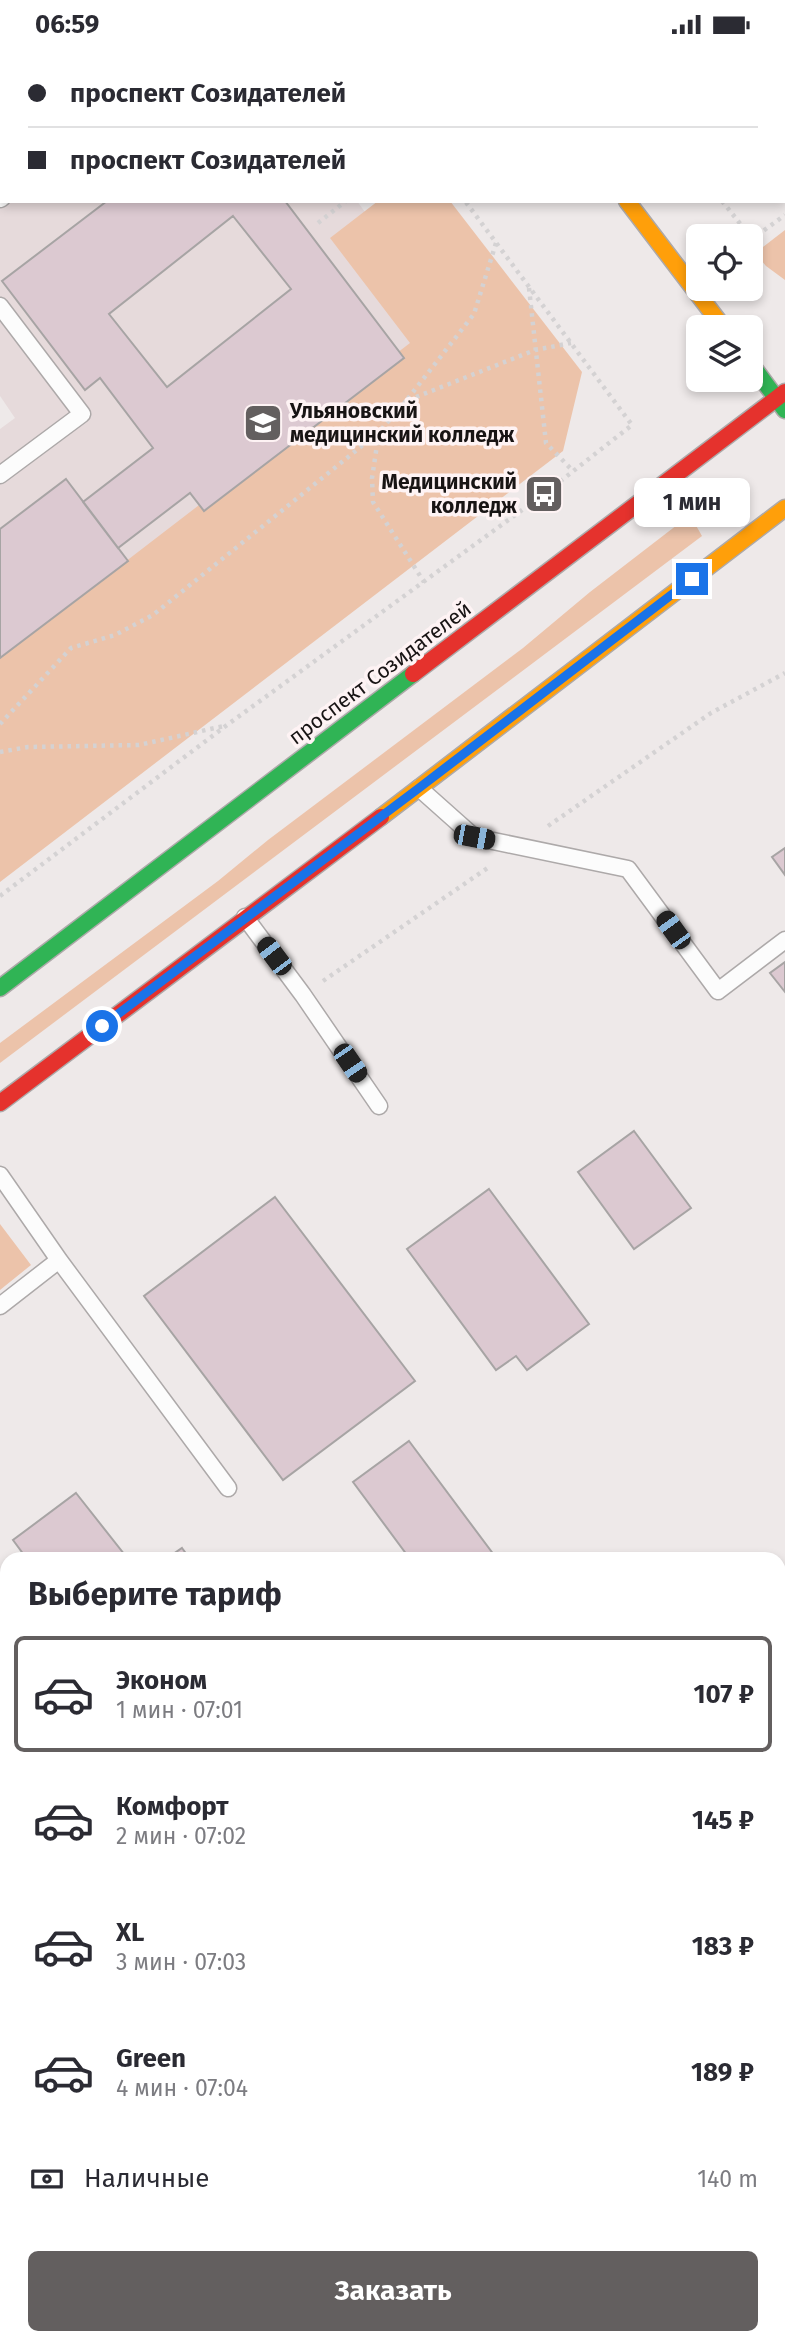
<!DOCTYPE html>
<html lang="ru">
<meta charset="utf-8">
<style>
:root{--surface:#fff;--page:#f7f7f7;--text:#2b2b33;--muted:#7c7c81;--line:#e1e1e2;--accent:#635f5f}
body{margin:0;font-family:"Fira Sans",sans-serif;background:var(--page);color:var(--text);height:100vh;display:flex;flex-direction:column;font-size:26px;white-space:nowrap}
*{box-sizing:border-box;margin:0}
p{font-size:23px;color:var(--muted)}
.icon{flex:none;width:38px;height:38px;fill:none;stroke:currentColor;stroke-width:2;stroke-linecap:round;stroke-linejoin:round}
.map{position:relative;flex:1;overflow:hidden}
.panel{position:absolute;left:0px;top:1503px;width:786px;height:793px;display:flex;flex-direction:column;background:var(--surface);border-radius:21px 21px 0 0;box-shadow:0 4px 10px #0003}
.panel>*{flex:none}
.top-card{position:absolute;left:0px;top:0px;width:786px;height:154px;box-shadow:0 4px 10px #0003;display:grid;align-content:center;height:154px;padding:0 28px;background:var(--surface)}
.tools{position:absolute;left:686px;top:175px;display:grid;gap:14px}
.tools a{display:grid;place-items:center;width:77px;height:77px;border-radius:10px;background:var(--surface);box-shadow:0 4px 10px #0003;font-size:35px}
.end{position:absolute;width:32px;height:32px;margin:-16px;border:9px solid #1a73e8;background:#fff;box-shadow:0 0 0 4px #fff}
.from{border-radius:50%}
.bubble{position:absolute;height:49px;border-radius:10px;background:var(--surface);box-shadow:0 4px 10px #0003;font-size:23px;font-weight:700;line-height:49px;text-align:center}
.car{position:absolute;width:21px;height:42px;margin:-21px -10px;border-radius:9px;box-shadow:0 0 5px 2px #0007;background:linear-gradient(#222 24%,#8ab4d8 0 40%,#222 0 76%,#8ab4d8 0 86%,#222 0)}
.top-card b{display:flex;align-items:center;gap:24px;height:66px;font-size:26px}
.top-card b+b{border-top:2px solid var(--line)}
.top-card i{width:18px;height:18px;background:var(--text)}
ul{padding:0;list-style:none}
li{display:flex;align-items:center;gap:21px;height:116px;margin:0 14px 10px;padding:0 14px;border:4px solid transparent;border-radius:10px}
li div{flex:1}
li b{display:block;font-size:26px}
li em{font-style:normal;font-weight:700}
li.active{border-color:var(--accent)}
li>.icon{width:63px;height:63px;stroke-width:1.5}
h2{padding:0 28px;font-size:32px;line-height:84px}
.pay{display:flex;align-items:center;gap:18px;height:77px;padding:0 28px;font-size:26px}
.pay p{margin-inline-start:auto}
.button{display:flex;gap:14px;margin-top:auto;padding:14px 28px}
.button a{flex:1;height:80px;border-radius:10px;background:var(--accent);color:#fff;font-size:28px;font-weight:700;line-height:80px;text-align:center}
.status{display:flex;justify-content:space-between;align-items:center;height:49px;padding:0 35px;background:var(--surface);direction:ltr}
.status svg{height:19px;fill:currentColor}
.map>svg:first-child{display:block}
.built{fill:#e6dadb}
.green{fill:#ecc3aa}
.building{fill:#dcc9d1;stroke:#a7a4a4;stroke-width:2;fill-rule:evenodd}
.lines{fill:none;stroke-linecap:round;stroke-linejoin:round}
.lane-casing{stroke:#ada9a9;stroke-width:19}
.fast-casing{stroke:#ada9a9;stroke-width:19}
.slow-casing{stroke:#ada9a9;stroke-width:19}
.jam-casing{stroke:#ada9a9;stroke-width:19}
.path{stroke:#d4d2d3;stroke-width:4.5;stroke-dasharray:3.5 5;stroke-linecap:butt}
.lane{stroke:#fcfcfc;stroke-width:16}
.fast{stroke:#30b455;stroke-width:16}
.slow{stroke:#ff9f0a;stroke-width:16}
.jam{stroke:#e5322d;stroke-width:16}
.route{stroke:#1a73e8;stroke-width:9}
.labels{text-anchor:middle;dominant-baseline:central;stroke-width:7;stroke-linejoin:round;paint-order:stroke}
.poi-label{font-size:21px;font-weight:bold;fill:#181414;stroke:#fef3f4;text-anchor:start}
.street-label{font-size:21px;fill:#181414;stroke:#fef3f4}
</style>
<div class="status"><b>06:59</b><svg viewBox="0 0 49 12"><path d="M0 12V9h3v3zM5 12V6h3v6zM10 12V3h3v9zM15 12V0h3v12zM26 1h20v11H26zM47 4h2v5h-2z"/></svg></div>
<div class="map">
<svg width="785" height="2295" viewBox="0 0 785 2295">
<rect width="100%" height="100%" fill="#eee9e9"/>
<!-- built -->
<path class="built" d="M0,0h247l1,2h-246v150h355l164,226 -521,376v-374l15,-11 -15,-22z
M0,1727l7,9v553h416l5,6h-428z"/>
<!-- green -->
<path class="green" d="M378,152h72l132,171 -19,79 -563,431v-224l410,-315 -80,-105z
M785,181v50l-19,-14 -11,-13z
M690,466l12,21 -702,527v-20l218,-162 50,-41 255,-192 67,-56z
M0,1175l31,41 -31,25z"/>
<!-- building -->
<path class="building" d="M107,152h178l119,157 -200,153 -14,-18 -72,55 -35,-46 70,-54 -53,-70 -15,12 -83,-109zM233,167l58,73 -124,98 -58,-73z
M66,430l62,82 -128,97v-129z
M785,799v27l-13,-18z
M785,913v30l-15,-19z
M634,1082l57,77 -57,41 -56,-77z
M489,1140l100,135 -62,46 -11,-14 -20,14 -89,-121z
M275,1148l140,184 -132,99 -139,-184z
M409,1392l88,118h-87l-57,-77z
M76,1444l52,66h-101l-14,-19z
M182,1499l8,11h-24z
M779,1758l6,8v115l-6,-8z
M0,1943l7,9v107l-7,-9z
M0,2146l7,9v107l-7,-9z
M28,2289h84l4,6h-83z
M186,2289h84l5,6h-84z"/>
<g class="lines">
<!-- lane casing -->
<g class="lane-casing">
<path id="lane" d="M9,0l1,2
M0,150l2,-1
M0,257l82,108 -82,61
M419,739l55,49 154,32 90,122 67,-51
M245,868l58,78 76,111
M0,1126l59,85 169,228
M0,1257l59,-46
M0,1909l7,9
M0,2099l7,9
M148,2289l5,6
M296,2289l5,6"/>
</g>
<!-- fast casing -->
<g class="fast-casing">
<path id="fast" d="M511,0l1,2
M751,315l34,46
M0,939l413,-314"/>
</g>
<!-- slow casing -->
<g class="slow-casing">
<path id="slow" d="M627,152l96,126
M381,768l404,-309"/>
</g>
<!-- jam casing -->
<g class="jam-casing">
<path id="jam" d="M413,625l372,-282
M0,1054l381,-286"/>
</g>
<!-- path -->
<path class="path" d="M351,0l1,2
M607,0l1,2
M772,0l1,2
M784,16l1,2
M784,102h1
M722,152l28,35
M318,174l28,-22
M751,188l1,2 33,-24
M496,194l-22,71 -68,87 129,-51 36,-7
M529,239l17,155 27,28
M406,352l-27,31 -7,46 1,24 51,80
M0,675l71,-76 44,-13 38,-20 226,-183
M0,703l28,-5 111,-2 85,-19
M548,777l163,-113 74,-40
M0,847l227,-171 317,-231 88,-69 -167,-224
M323,932l166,-114"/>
<!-- lane -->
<use href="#lane" class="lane"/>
<!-- fast -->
<use href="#fast" class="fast"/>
<!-- slow -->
<use href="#slow" class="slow"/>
<!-- jam -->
<use href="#jam" class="jam"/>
</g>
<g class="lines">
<!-- route -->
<path class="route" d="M102,977l317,-238 273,-209"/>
</g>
<!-- icons -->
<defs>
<g id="university-square" transform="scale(2.0125)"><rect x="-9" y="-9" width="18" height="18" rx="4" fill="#635f5f" stroke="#fef3f4"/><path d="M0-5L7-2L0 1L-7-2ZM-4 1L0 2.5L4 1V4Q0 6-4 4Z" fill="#fff"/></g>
<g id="bus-square" transform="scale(2.0125)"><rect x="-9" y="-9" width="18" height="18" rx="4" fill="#635f5f" stroke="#fef3f4"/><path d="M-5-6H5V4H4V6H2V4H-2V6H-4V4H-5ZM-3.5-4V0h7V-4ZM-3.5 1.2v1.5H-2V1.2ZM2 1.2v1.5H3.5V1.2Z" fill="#fff"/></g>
</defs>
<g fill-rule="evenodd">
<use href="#university-square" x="263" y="374"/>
<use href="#bus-square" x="544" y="445"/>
</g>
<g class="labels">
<!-- poi labels -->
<g class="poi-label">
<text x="290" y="362">Ульяновский<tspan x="290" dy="24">медицинский колледж</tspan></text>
<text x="517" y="433" text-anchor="end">Медицинский<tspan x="517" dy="24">колледж</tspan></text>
</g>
<!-- street labels -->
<g class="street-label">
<text transform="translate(380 624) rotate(-37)">проспект Созидателей</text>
</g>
</g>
</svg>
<div class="tools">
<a><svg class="icon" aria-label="locate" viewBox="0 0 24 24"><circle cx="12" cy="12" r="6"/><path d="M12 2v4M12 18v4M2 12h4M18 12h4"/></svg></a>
<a><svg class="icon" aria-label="layers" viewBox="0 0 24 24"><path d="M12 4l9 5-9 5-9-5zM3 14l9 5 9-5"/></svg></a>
</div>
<i class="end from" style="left:102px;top:977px"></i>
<i class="end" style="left:692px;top:530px"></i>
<div class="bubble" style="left:634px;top:429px;width:116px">1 мин</div>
<i class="car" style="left:474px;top:788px;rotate:101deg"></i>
<i class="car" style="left:673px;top:881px;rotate:324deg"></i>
<i class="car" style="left:274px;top:907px;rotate:323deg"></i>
<i class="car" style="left:350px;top:1014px;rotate:146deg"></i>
<div class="top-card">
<b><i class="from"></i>проспект Созидателей</b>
<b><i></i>проспект Созидателей</b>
</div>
<section class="panel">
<h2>Выберите тариф</h2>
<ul>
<li class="active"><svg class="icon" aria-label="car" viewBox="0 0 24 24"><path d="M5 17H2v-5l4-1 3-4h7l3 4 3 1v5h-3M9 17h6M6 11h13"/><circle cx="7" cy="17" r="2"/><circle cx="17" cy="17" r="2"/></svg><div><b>Эконом</b><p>1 мин · 07:01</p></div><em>107 ₽</em></li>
<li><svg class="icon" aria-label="car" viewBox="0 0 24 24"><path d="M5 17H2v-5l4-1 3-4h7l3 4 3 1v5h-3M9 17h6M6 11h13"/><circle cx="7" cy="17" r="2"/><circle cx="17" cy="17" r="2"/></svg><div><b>Комфорт</b><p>2 мин · 07:02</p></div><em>145 ₽</em></li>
<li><svg class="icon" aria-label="car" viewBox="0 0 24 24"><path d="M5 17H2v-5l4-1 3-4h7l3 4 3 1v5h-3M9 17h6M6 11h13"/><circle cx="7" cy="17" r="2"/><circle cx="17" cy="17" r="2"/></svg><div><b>XL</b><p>3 мин · 07:03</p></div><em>183 ₽</em></li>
<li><svg class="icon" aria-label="car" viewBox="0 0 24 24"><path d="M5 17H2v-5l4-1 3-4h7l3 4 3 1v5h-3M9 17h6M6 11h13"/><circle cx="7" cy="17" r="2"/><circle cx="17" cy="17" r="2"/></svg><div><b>Green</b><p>4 мин · 07:04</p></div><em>189 ₽</em></li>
</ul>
<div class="pay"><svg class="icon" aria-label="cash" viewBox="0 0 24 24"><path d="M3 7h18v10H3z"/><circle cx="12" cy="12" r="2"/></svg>Наличные<p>140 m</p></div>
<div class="button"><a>Заказать</a></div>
</section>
</div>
